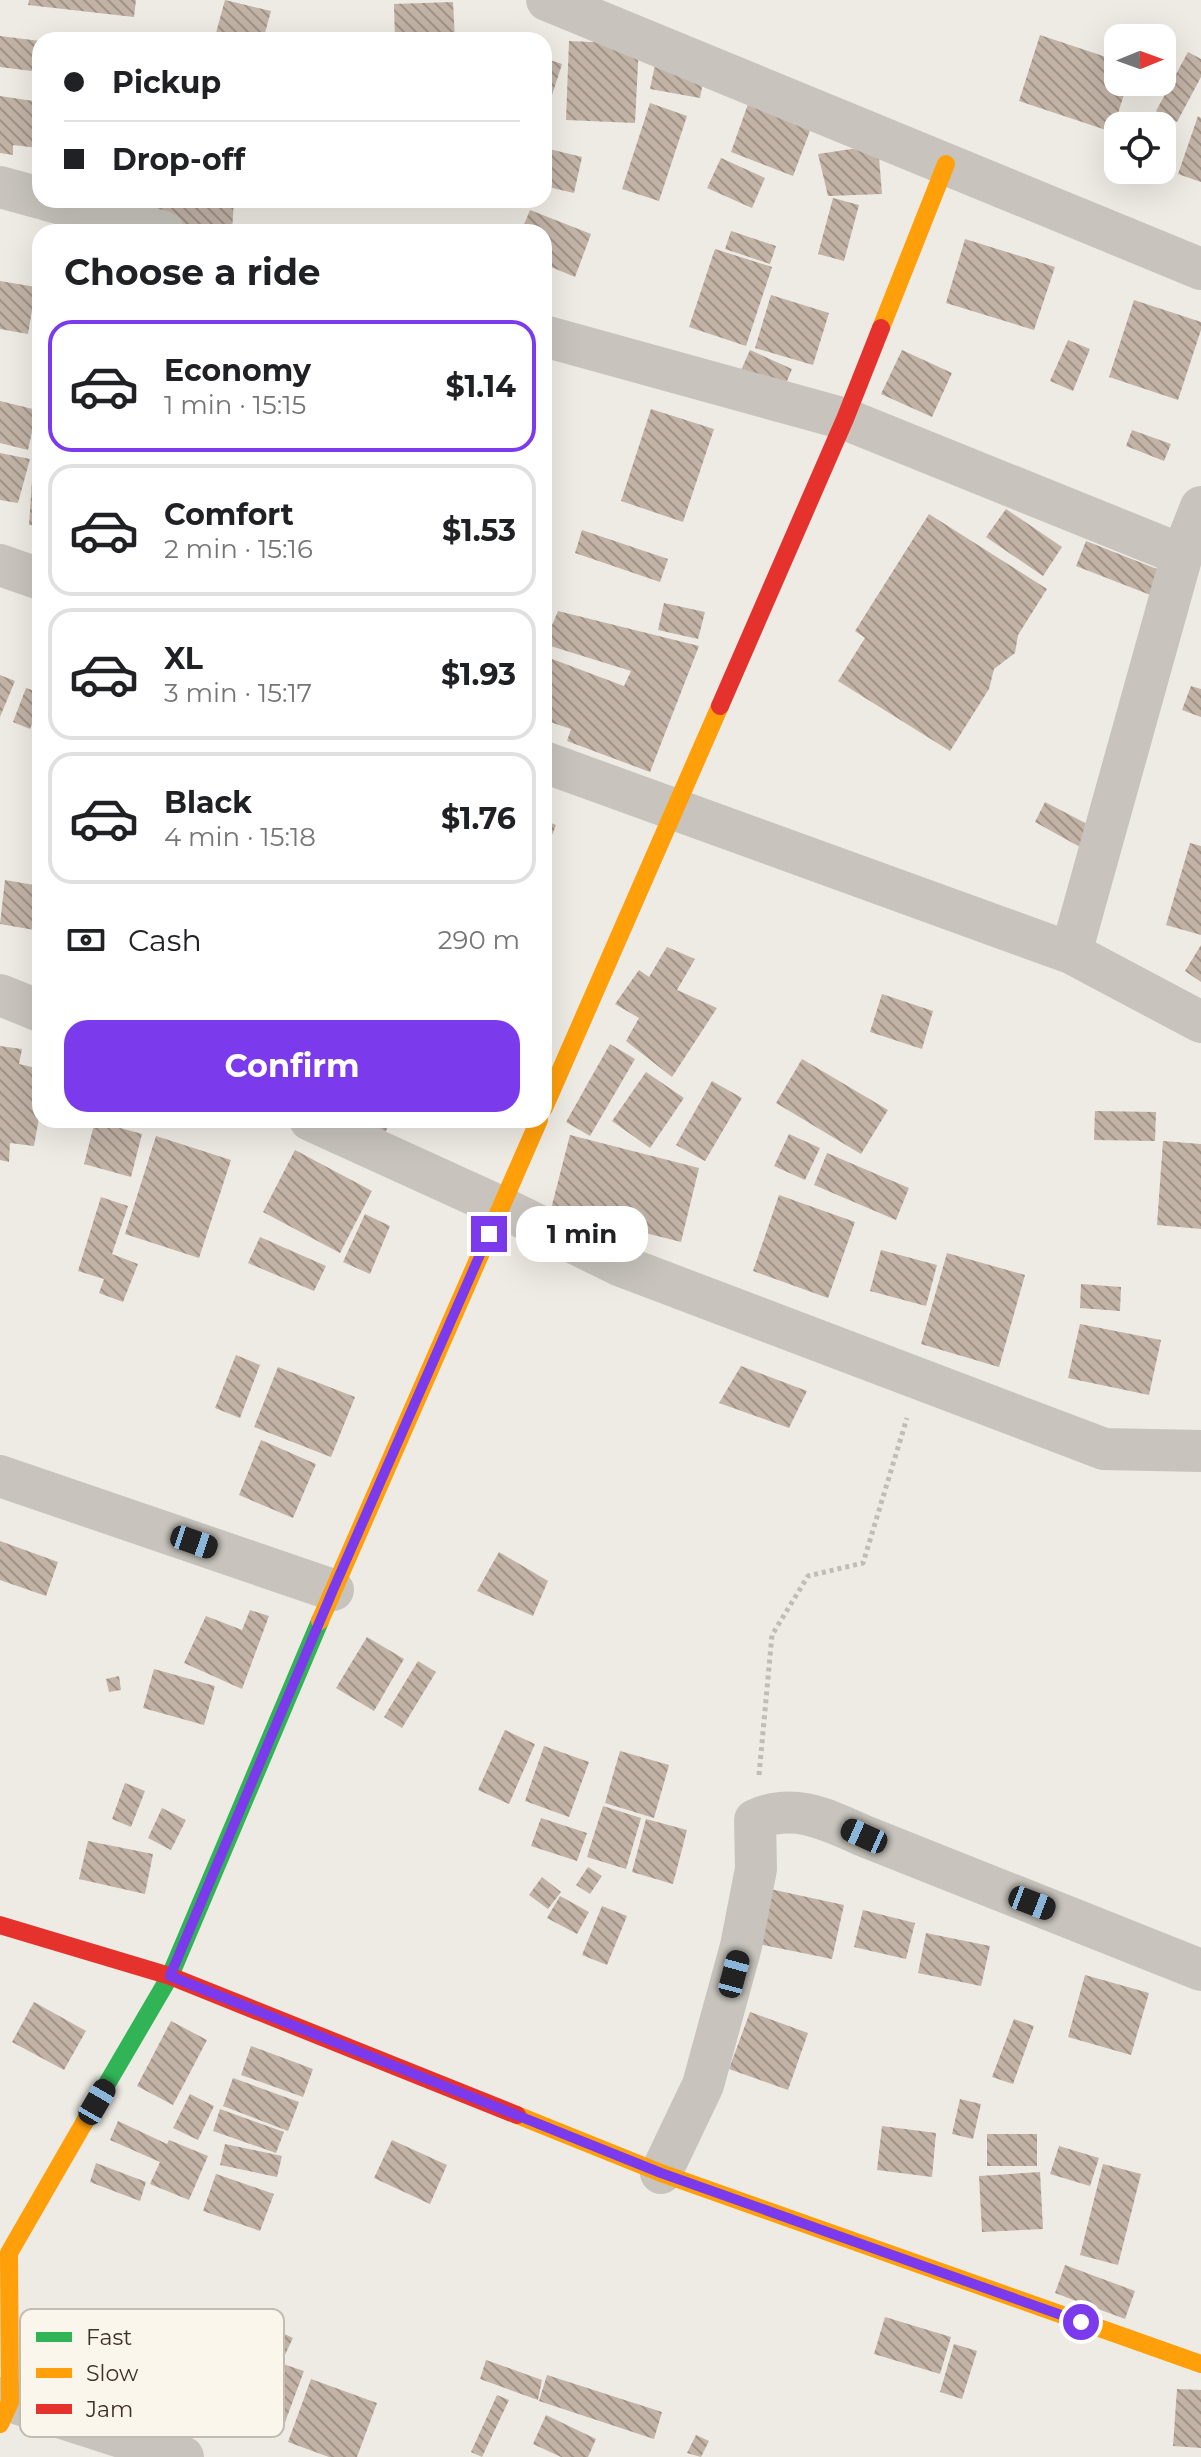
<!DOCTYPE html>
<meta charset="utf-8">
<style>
:root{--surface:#fff;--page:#f6f6f6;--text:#202124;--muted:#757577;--line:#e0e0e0;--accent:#7c3aed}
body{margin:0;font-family:Montserrat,sans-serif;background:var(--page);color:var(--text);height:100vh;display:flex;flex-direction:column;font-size:30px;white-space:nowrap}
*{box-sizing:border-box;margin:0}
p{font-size:26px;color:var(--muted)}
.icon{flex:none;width:44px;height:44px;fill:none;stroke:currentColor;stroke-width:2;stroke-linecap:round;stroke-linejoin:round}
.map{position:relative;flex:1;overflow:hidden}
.details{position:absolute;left:32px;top:224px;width:520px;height:904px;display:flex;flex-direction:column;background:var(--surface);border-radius:24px;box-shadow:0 8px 32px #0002}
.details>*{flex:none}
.top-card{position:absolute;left:32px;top:32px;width:520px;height:176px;border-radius:24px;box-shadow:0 8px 32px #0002;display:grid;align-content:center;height:176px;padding:0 32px;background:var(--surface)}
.needle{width:52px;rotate:89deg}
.tools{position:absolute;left:1104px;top:24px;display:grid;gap:16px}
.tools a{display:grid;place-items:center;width:72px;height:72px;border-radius:16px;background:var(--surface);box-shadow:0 8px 32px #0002;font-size:40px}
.end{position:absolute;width:36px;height:36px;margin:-18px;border:10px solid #7c3aed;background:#fff;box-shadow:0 0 0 4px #fff}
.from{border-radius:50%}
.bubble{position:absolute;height:56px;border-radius:24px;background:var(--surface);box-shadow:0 8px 32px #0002;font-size:26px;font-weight:700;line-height:56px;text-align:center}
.car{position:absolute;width:24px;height:48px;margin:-24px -12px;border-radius:10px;box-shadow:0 0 6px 2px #0007;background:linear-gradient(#222 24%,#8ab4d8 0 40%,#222 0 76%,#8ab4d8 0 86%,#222 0)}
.top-card b{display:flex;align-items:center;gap:28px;height:76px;font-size:30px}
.top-card b+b{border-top:2px solid var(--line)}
.top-card i{width:20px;height:20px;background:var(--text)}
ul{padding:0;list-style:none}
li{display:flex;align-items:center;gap:24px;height:132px;margin:0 16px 12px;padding:0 16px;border:4px solid var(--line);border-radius:24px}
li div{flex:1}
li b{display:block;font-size:30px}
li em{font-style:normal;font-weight:700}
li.selected{border-color:var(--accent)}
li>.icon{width:72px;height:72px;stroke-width:1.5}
h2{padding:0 32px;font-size:36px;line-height:96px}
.pay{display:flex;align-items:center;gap:20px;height:88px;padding:0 32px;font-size:30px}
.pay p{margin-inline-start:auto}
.action{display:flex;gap:16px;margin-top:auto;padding:16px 32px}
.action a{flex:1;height:92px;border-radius:24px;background:var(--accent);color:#fff;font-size:32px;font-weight:700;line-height:92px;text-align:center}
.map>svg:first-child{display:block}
.building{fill:url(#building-back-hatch)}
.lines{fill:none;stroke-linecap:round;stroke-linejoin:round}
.path{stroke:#c1bcb5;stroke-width:5;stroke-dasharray:4 4;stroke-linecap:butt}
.street{stroke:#c8c4bd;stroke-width:42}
.fast{stroke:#30b455;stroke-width:18}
.slow{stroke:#ff9f0a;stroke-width:18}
.jam{stroke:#e5322d;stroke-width:18}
.route{stroke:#7c3aed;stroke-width:10}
.key{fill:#fbf6ec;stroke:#c1bbb2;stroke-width:2}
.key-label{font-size:22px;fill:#3a322a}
</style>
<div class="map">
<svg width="1201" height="2457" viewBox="0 0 1201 2457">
<defs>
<pattern id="building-back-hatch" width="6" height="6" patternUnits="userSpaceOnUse" patternTransform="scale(2)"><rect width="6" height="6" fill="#c2b3a6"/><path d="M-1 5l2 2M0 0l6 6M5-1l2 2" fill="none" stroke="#9f9287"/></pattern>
</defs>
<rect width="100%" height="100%" fill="#eeebe4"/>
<!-- building -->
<path class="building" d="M29,0h107l-2,17 -106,-12z
M225,0l46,11 -8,29h-49z
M453,2l2,38h-60l-1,-36z
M1040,35l78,26v21h10l-16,50 -93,-31z
M0,36l40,5v31l-40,-5z
M569,41l70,3 -4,79 -69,-3z
M659,45l49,10 -8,43 -50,-9z
M1188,52l13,7v18l-24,45 -21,-11z
M544,58l18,6 -17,53h-1z
M0,96l40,6 -1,46 -26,-3v10l-13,-2z
M650,103l37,13 -28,85 -37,-12z
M748,104l63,24 -18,48 -62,-24z
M1198,116l3,2v64l-23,-8z
M878,145l4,49 -54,2 -10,-42z
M545,148l37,9 -8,36 -30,-7z
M721,158l44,20 -13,30 -45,-20z
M833,198l26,7 -15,56 -26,-7z
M148,200h86l-2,31 -86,-5z
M331,200h61l-1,7 -60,-5z
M530,210l61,24 -16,43 -31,-13v-32h-23z
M731,231l45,15 -6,18 -45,-15z
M965,239l90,28 -21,63 -88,-27z
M715,249l57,18 -26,79 -57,-19z
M0,281l36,6 -8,47 -28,-5z
M771,295l58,18 -16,52 -58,-17z
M1134,300l67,22v8l-23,70 -69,-23z
M1068,340l22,9 -17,42 -23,-10z
M750,350l42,19 -11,27 -43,-19z
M902,350l50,23 -20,44 -51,-23z
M0,401l37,9 -9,40 -28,-7z
M651,409l63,20 -31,93 -62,-21z
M1132,430l39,14 -7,17 -38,-15z
M0,453l30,6 -12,44 -18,-3z
M33,466l7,1v59l-11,-1z
M1006,509l56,38 -19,29 -57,-39z
M929,514l118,75 -29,46 -3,18 -21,16 -5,20 -39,62 -112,-70 27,-43 -10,-7z
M582,530l86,29 -8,23 -85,-29z
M1086,541l76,30 -9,25 -77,-30z
M664,603l41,9 -7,27 -40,-9z
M558,611l141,35 -49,126 -83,-31 4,-12 -27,-9v-64l80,30 7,-15 -87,-27z
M0,675l15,6 -15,36z
M1191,686l10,3v28l-19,-7z
M26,688l14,5v11l-10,25 -17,-7z
M1045,802l46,24 -11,21 -45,-25z
M544,820l12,5 -12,30z
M1190,843l11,3v89l-35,-10z
M5,880l35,6v45l-40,-7z
M1201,945v37l-16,-11z
M667,947l28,12 -18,31 40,18 -45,69 -46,-36 13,-23 -24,-14 24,-34 10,7z
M882,994l51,17 -11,38 -52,-17z
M610,1044l25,15 -45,77 -24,-14z
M0,1046l22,3 -3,15 21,5v43l-6,34 -24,-3 -1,19 -9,-2z
M802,1059l86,51 -27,44 -85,-51z
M646,1072l38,26 -34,50 -38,-27z
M712,1081l30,17 -37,63 -29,-16z
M1095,1111l61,1 -1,29 -61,-1z
M363,1120h30l-11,17 -21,-14z
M95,1121l47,13 -11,43 -47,-13z
M789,1134l31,14 -15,32 -31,-14z
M570,1135l129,33 -18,74 -130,-33z
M156,1136l75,24 -32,98 -74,-24z
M1163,1141l38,3v85l-44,-4z
M295,1150l77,41 -32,62 -77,-41z
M827,1153l82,35 -13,32 -82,-35z
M779,1195l76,27 -27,76 -75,-27z
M101,1197l27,9 -16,48 26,10 -15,38 -24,-9 5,-14 -26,-8z
M365,1214l25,12 -20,48 -27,-12z
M260,1237l66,29 -12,25 -66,-28z
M881,1250l56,15 -11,41 -56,-15z
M947,1253l78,22 -26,92 -78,-23z
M1081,1284l40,3 -1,24 -40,-3z
M1080,1324l81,16 -12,55 -81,-17z
M236,1355l24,10 -20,53 -25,-10z
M741,1366l66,25 -18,37 -70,-25z
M278,1367l77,30 -24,60 -77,-30z
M261,1440l55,24 -23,54 -54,-23z
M0,1541l58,21 -12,34 -46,-16z
M499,1552l49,29 -15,35 -56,-25z
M250,1610l19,6 -27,73 -58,-26 22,-47 36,14z
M367,1637l37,22 -30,52 -38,-23z
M418,1661l18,11 -34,56 -18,-11z
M154,1669l61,17 -11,39 -61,-17z
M119,1676l2,14 -12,2 -3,-13z
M505,1730l30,14 -26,60 -31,-14z
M544,1746l45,16 -20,55 -44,-16z
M620,1751l49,14 -15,53 -49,-15z
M125,1783l20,8 -14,36 -19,-8z
M603,1806l38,12 -15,51 -39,-12z
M162,1808l24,12 -15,30 -23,-12z
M541,1818l46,15 -10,28 -46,-15z
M646,1819l41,11 -14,54 -41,-12z
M88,1841l65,13 -8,40 -66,-15z
M588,1867l14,9 -12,18 -14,-9z
M542,1877l19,15 -13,17 -19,-14z
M770,1889l74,16 -12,54 -74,-15z
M560,1896l29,16 -12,22 -30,-16z
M602,1906l25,10 -20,49 -25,-10z
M863,1910l52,13 -9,36 -52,-12z
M926,1933l64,13 -9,40 -63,-13z
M1085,1975l64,18 -18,62 -63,-18z
M34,2002l52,29 -22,39 -52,-28z
M750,2012l58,21 -20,57 -59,-21z
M1014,2019l20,7 -21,58 -21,-7z
M171,2021l36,19 -34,65 -36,-19z
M251,2046l62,23 -10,28 -62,-22z
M233,2078l66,24 -11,29 -65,-25z
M190,2094l24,12 -16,34 -25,-12z
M960,2099l21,5 -8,35 -21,-5z
M220,2109l64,23 -8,21 -63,-22z
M118,2121l49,23 2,-4 39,16 -19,44 -39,-16 10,-22 -50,-22z
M882,2126l54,7 -4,44 -55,-7z
M987,2134h50v32h-50z
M392,2140l55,25 -17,39 -56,-26z
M225,2144l57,12 -5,21 -57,-12z
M1059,2146l40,12 -9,28 -40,-12z
M96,2163l50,19 -6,19 -50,-19z
M1103,2164l38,10 -23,91 -38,-10z
M1040,2172l3,57 -61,3 -3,-56z
M216,2174l58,20 -14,37 -57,-20z
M1065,2265l70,26 -10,28 -70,-26z
M248,2316l45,22 -22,46 -45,-22z
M885,2317l66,20 -11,37 -66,-20z
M954,2344l23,7 -15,48 -22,-7z
M486,2360l56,20 -4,20 -58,-21z
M283,2364l21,7 -23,62 -21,-8z
M547,2375l115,37 -8,27 -115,-38z
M311,2379l66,24 -20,54h-28l-41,-15z
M1177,2389l24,1v58l-28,-2z
M497,2395l12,5 -27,57 -11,-5z
M546,2415l50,24 -8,18h-27l-28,-13z
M696,2435l13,6 -8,16 -14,-4z"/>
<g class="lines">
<!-- path -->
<path class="path" d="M759,1775l13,-140 36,-59 55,-13 44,-145"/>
<!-- street -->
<path class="street" d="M547,0l654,269
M0,187l40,11
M47,200l117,32
M544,336l301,83 337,136
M0,565l40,14
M544,762l527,191 130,69
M1071,953l111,-398 19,-48
M0,995l40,16
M310,1120l191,87 118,58 485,184 97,2
M0,1476l333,114
M661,2173l42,-88 38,-139 15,-77 -1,-49c39,-18 73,0 109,16l337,134
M0,2398l183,59"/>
<!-- fast -->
<path class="fast" d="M84,2123l86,-147 150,-355"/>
<!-- slow -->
<path class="slow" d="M881,328l65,-164
M544,1108l176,-402
M320,1621l219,-501
M517,2115l144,58 540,191
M0,2424l10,-22 -1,-149 75,-130"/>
<!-- jam -->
<path class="jam" d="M720,706l125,-287 36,-91
M0,1925l170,51 347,139"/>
</g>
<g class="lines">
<!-- route -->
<path class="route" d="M489,1234l-156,356 -163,386 491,197 420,149"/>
</g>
<!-- legend -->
<rect x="20" y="2309" width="264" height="128" rx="12" class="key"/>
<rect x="36" y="2332" width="36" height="10" fill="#30b455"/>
<rect x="36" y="2368" width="36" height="10" fill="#ff9f0a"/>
<rect x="36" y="2404" width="36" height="10" fill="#e5322d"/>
<g class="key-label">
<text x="86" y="2345">Fast</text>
<text x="86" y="2381">Slow</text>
<text x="86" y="2417">Jam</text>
</g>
</svg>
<div class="tools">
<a><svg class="needle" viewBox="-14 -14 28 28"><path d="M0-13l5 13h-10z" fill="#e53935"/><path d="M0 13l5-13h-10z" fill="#757577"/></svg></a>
<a><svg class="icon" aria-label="locate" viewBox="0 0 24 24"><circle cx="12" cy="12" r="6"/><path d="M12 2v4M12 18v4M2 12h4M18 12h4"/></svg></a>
</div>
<i class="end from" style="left:1081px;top:2322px"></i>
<i class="end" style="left:489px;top:1234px"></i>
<div class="bubble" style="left:516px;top:1206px;width:132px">1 min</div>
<i class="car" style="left:194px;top:1542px;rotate:109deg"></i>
<i class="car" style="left:864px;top:1836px;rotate:294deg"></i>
<i class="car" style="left:1032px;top:1903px;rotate:111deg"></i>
<i class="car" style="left:734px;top:1974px;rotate:15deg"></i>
<i class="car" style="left:97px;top:2102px;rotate:30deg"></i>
<div class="top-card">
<b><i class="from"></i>Pickup</b>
<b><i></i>Drop-off</b>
</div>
<section class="details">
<h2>Choose a ride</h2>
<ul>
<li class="selected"><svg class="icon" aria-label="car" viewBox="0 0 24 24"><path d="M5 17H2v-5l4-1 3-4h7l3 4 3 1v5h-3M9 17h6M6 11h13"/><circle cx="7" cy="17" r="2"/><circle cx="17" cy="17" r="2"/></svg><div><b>Economy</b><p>1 min · 15:15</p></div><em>$1.14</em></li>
<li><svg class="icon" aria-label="car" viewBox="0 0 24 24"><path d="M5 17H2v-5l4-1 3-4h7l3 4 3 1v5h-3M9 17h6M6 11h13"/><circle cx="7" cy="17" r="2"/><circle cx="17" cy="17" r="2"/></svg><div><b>Comfort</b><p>2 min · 15:16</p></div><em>$1.53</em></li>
<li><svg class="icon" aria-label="car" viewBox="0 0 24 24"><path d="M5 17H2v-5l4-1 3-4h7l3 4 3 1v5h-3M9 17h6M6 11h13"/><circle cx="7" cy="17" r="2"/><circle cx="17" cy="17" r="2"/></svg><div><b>XL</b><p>3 min · 15:17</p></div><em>$1.93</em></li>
<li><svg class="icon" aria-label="car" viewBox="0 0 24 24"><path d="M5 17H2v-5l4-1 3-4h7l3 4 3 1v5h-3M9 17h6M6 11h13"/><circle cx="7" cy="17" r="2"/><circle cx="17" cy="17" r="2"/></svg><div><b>Black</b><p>4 min · 15:18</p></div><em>$1.76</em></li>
</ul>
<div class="pay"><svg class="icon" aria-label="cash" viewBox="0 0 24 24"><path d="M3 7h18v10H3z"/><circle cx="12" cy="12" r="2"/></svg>Cash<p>290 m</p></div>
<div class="action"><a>Confirm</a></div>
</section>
</div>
